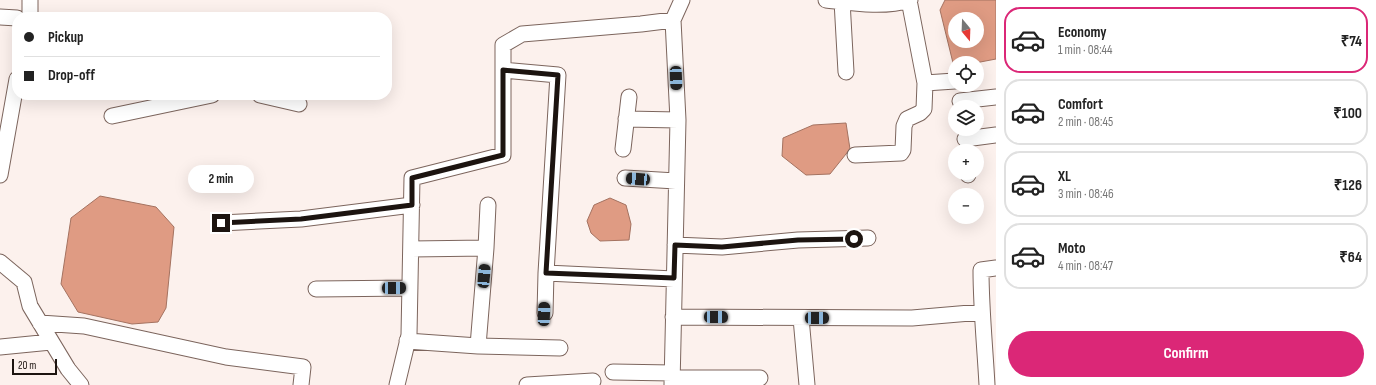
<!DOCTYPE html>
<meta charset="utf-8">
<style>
:root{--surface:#fff;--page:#f6f6f6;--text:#222;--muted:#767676;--line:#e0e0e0;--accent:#db2777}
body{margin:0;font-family:"Sofia Sans Condensed",sans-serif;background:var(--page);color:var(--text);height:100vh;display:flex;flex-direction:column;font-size:15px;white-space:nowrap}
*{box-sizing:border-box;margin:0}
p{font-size:13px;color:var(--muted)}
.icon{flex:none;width:22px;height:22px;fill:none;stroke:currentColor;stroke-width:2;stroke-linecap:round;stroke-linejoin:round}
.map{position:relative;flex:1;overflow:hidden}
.details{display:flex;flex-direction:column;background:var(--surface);width:380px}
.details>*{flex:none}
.hud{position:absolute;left:12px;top:12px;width:380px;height:88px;border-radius:16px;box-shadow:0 4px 16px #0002;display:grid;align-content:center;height:88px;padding:0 12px;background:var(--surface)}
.needle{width:26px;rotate:161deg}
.fabs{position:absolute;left:948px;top:12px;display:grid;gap:8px}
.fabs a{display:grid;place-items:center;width:36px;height:36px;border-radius:50%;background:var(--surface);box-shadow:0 4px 16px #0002;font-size:20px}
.scale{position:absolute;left:12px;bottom:10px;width:45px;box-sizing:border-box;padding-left:4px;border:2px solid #1c1410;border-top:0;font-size:11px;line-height:14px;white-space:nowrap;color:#1c1410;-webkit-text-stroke:3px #fcf1ed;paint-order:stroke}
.end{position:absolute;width:18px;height:18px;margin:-9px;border:5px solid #1c1410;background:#fff;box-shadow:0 0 0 2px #fff}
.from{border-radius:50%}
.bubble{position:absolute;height:28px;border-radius:14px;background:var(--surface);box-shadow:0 4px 16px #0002;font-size:13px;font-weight:700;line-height:28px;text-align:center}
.car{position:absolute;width:12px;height:24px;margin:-12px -6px;border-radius:5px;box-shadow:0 0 3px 1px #0007;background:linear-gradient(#222 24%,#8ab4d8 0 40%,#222 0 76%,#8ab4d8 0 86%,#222 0)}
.hud b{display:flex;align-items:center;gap:14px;height:38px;font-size:15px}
.hud b+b{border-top:1px solid var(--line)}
.hud i{width:10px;height:10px;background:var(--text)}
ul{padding:7px 0 0;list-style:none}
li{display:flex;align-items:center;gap:12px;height:66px;margin:0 8px 6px;padding:0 4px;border:2px solid var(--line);border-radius:16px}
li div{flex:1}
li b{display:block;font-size:15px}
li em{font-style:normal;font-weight:700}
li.current{border-color:var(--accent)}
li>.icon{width:36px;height:36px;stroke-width:1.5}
.cta{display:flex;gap:8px;margin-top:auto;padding:8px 12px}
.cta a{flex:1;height:46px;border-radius:24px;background:var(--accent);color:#fff;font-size:16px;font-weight:700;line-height:46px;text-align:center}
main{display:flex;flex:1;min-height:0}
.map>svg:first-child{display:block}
.water{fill:#df9b83;stroke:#a47260;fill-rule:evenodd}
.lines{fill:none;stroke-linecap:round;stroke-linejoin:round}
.minor-casing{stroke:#7c655d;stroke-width:17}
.minor{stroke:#fff;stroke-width:15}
.route{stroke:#1c1410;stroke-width:5}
</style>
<main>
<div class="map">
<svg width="996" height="385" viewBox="0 0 996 385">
<rect width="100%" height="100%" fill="#fcf1ed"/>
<!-- water -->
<path class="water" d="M945,0h51v59l-21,4h-20l-1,4 -14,-57zM955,19h22v22h-22z
M846,123l4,26 -20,25 -24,1 -24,-19 1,-18 30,-13z
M100,196l56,11 18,20 -8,81 -8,14 -26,2 -54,-12 -17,-28 10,-66z
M610,198l16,7 5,19 -2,16 -29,1 -9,-8 -4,-12 7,-16z"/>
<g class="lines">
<!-- minor casing -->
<g class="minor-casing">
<path id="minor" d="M826,0c27,3 57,8 84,0
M909,0l16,83 30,-2
M842,1l4,71
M0,17l17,1
M30,17v-17
M503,70l55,5 -12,198 -1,40
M260,95l39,9
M960,101l36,-4
M112,116l100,-21
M626,119l52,1
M965,139l31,-4
M623,149l6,-52
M855,155l46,-2 2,-3 1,-24 3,-7 13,-6 4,-4 1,-26
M968,173v2
M0,175l17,-96
M625,178l51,3
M221,223l80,-4 111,-14
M675,245l47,2 76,-7 70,-2
M411,249l75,-1
M0,262l24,20 6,24 38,63 13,16
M546,273l128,6
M316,289l94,-1
M673,317l239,1 70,-6
M801,318l6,67
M40,323l44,3 142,31 77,10 -2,18
M407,341l71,5 82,2
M478,346l8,-98 2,-43
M0,347l51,-5
M613,372l59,1
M672,378h88
M397,385l12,-50 3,-157 91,-23v-110l19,-11 119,-10 32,-4
M527,385l66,-4
M672,385l6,-265 -5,-100 9,-20
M987,385c-2,-38 -6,-76 -6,-115l15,-2"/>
</g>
<!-- minor -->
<use href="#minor" class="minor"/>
</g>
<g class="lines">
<!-- route -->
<path class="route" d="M221,223l80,-4 111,-14v-27l91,-23v-85l55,5 -12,198 128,5 1,-33 47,2 76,-7 56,-1"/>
</g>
</svg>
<div class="fabs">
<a><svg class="needle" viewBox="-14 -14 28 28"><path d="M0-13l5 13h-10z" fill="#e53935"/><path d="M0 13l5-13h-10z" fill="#767676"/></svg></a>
<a><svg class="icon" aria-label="locate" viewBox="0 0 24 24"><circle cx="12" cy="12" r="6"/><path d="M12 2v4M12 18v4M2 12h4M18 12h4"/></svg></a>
<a><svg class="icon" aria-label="layers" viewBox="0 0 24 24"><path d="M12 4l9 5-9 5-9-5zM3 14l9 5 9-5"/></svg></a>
<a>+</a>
<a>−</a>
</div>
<div class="scale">20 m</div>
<i class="end from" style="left:854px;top:239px"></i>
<i class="end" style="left:221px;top:223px"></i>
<div class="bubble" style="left:188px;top:165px;width:66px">2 min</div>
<i class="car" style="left:676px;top:78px;rotate:178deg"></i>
<i class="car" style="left:638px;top:179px;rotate:274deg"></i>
<i class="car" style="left:484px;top:276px;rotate:5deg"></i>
<i class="car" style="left:394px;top:288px;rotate:89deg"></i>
<i class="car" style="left:544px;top:314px;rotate:2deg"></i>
<i class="car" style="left:716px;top:317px;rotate:91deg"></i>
<i class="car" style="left:817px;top:318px;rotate:90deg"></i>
<div class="hud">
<b><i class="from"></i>Pickup</b>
<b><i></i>Drop-off</b>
</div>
</div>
<section class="details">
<ul>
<li class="current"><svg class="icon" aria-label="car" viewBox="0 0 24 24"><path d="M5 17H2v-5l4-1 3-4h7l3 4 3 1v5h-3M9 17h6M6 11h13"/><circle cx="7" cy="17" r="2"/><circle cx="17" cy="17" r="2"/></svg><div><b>Economy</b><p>1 min · 08:44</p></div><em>₹74</em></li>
<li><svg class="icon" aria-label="car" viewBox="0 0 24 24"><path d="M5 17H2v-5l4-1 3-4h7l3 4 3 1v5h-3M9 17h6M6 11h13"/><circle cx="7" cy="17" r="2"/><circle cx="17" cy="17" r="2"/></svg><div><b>Comfort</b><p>2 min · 08:45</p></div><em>₹100</em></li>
<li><svg class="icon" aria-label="car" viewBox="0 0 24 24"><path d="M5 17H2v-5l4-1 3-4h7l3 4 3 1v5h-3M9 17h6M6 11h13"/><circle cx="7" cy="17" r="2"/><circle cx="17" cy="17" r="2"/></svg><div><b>XL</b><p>3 min · 08:46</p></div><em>₹126</em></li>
<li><svg class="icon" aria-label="car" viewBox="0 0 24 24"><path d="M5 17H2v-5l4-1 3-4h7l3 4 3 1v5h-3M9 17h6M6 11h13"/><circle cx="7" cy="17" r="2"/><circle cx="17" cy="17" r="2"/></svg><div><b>Moto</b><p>4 min · 08:47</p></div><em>₹64</em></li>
</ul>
<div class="cta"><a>Confirm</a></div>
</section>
</main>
